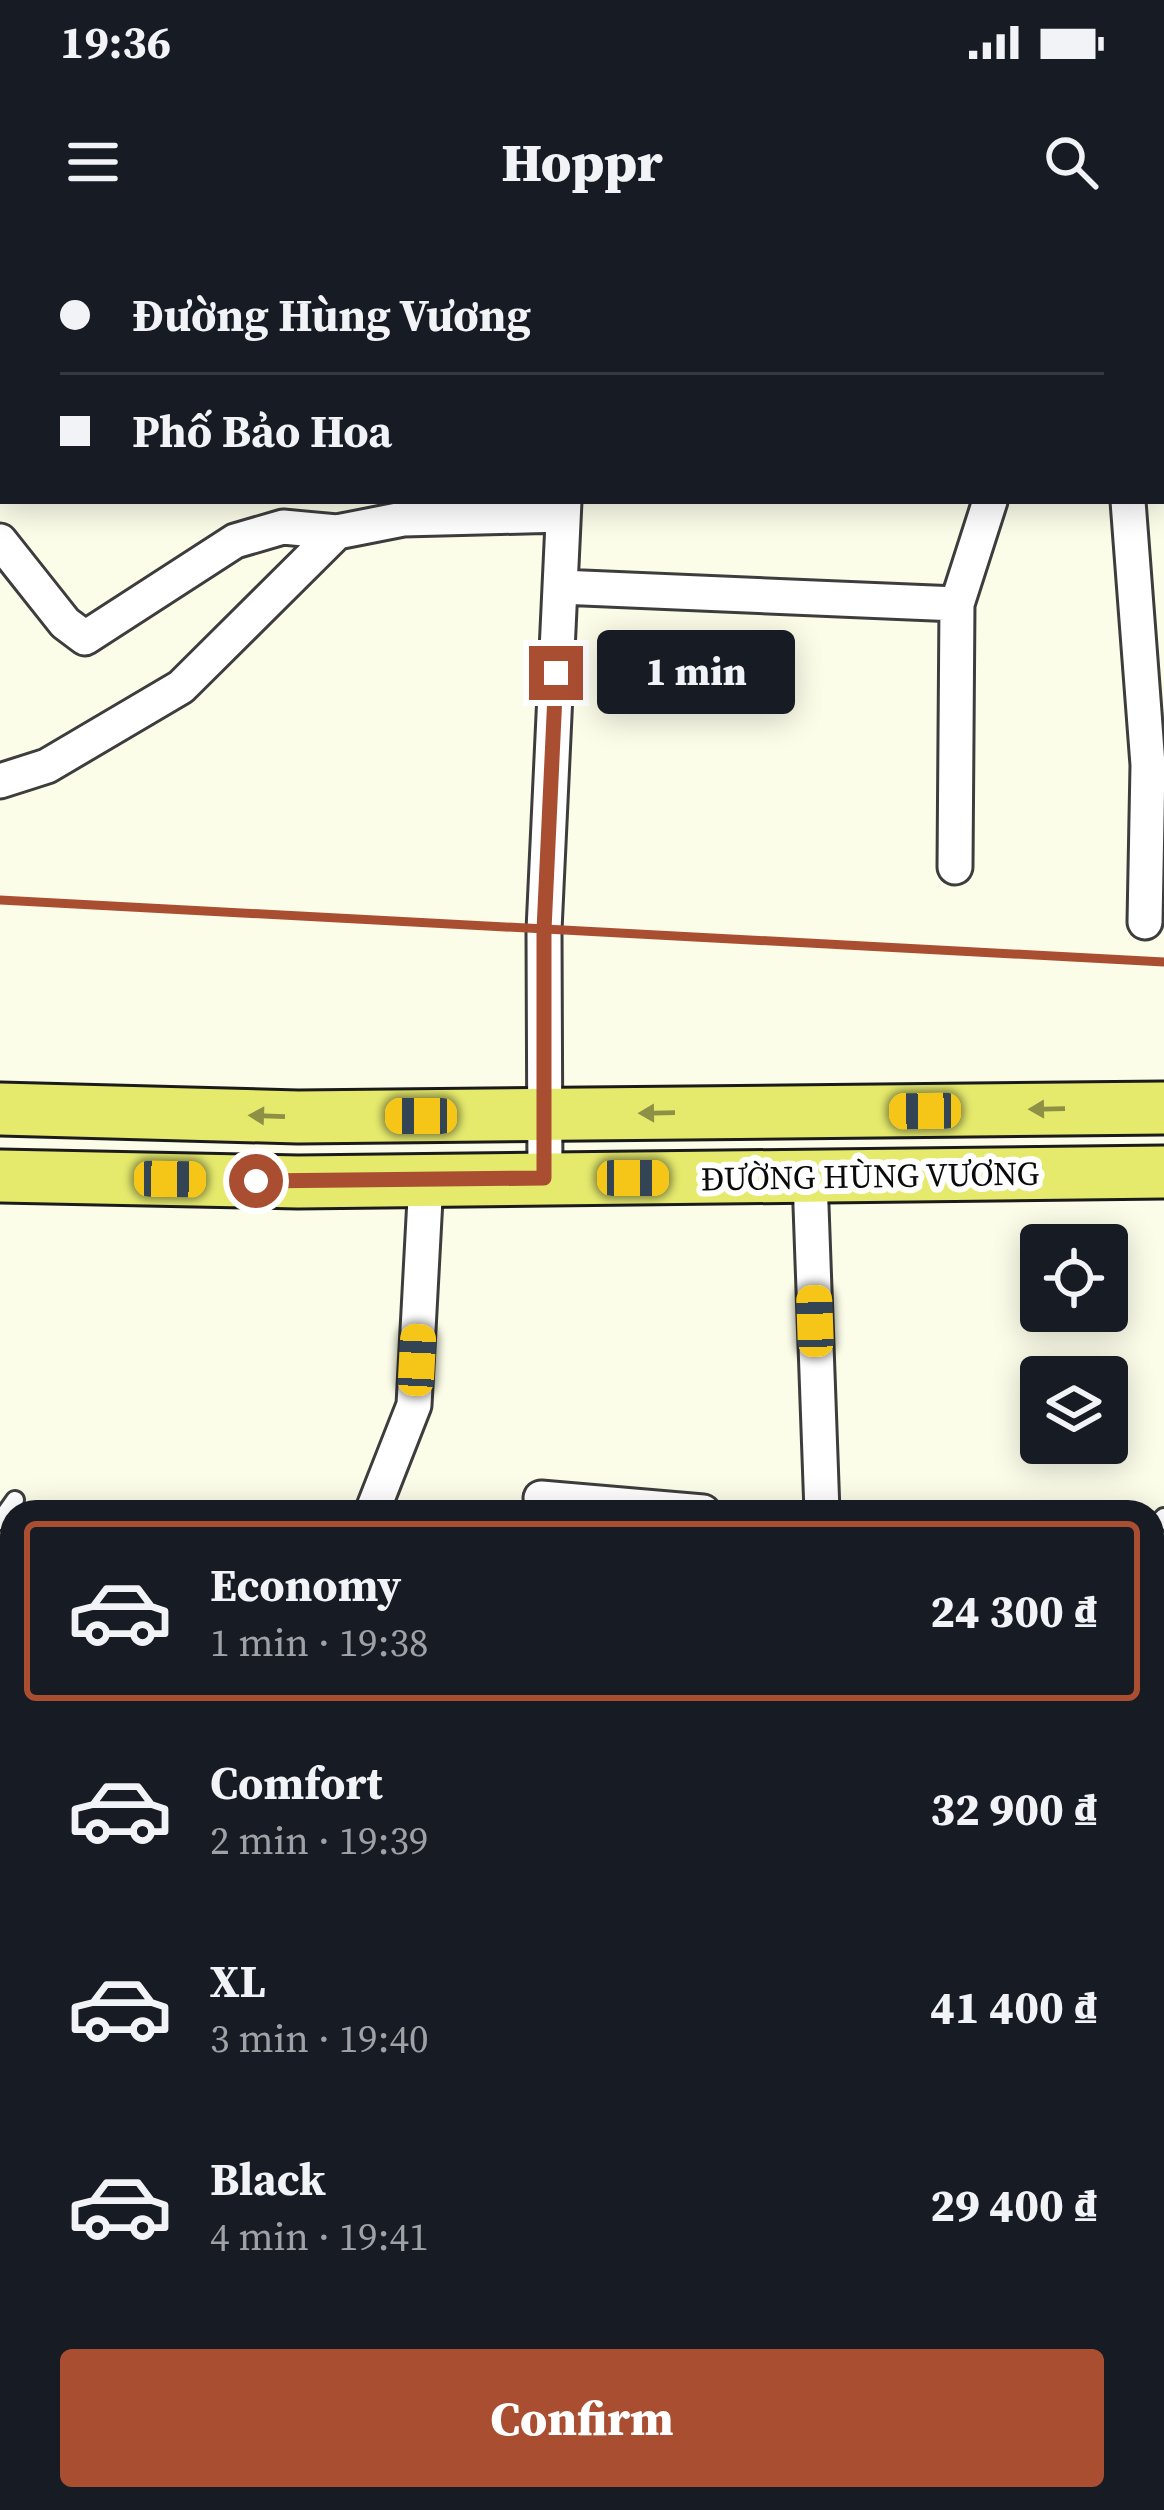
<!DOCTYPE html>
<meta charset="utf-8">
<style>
:root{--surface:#171b24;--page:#20242c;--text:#f1f3f6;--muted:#9ea1a6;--line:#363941;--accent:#aa4e32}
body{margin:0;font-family:"Source Serif 4",serif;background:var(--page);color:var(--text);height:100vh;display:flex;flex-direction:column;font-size:45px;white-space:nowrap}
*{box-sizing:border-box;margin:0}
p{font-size:39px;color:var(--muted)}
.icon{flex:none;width:66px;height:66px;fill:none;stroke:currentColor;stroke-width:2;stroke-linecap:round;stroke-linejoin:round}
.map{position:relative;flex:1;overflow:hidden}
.side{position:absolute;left:0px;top:1260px;width:1164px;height:1011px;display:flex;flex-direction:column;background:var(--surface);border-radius:36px 36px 0 0;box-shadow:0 6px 30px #0003}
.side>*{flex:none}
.top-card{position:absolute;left:0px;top:0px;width:1164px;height:264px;box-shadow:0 6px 30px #0003;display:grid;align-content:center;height:264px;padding:0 60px;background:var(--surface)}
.controls{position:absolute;left:1020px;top:984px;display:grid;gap:24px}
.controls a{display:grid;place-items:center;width:108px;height:108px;border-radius:12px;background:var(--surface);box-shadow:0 6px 30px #0003;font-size:60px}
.end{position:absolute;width:54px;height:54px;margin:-27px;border:15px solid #aa4e32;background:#fff;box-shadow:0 0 0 6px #fff}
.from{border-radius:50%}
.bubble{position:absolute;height:84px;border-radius:12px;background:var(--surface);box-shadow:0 6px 30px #0003;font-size:39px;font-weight:800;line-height:84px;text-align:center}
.car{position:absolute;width:36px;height:72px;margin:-36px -18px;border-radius:15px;box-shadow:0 0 9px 3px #0007;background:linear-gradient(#f5c518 24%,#345 0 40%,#f5c518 0 76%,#345 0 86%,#f5c518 0)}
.top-card b{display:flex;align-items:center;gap:42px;height:114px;font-size:45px}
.top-card b+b{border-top:3px solid var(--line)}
.top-card i{width:30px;height:30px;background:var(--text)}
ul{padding:21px 0 0;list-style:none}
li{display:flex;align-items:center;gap:36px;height:180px;margin:0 24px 18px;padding:0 36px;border:6px solid transparent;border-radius:12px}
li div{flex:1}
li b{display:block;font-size:45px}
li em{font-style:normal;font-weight:800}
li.selected{border-color:var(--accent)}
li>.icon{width:108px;height:108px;stroke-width:1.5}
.action{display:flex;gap:24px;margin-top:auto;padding:24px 60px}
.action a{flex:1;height:138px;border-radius:12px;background:var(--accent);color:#fff;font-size:48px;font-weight:800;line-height:138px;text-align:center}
.status{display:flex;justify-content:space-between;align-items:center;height:84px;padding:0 60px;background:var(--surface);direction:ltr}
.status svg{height:33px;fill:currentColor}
header{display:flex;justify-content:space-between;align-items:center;height:156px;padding:0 60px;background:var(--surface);font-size:54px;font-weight:800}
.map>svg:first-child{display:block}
.industrial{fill:#e8dfe7}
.water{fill:#b4c8ef;stroke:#436abe;stroke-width:3}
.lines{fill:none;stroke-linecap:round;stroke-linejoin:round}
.lane-casing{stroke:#3d3d3d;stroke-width:22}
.street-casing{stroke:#3d3d3d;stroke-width:39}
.primary-casing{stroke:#1b1b1b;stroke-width:57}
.lane{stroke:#fff;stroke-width:16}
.street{stroke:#fff;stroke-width:33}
.primary{stroke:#e5ea6d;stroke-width:51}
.rail{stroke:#aa4e32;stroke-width:9}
.oneway{fill:#8d9045}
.route{stroke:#aa4e32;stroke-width:15}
.labels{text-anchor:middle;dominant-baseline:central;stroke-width:12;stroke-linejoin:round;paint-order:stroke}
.street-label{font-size:33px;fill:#0a0a0a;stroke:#fff}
</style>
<div class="status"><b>19:36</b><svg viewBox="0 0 49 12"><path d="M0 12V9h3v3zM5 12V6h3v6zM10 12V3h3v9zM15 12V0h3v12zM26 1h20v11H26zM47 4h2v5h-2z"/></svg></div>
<header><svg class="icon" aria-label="menu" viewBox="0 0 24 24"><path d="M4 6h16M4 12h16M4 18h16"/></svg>Hoppr<svg class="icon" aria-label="search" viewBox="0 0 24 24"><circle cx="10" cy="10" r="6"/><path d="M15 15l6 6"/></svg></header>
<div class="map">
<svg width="1164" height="2270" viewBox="0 0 1164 2270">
<rect width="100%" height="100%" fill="#fbfde9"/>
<!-- industrial -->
<path class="industrial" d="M117,0h516v3z"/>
<!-- water -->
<path class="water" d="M231,2259h260l11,11h-269z"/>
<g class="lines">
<!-- lane casing -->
<g class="lane-casing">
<path id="lane" d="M585,3l1,-3
M0,1281l15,-21
M1152,1289l12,-12"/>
</g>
<!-- street casing -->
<g class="street-casing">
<path id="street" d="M1072,3l1,-3
M1161,230l3,-1
M1128,261l20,264 -3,157
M0,301l65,82 20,15 150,-97 48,-14 54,5
M560,347l397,17
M0,541l47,-15 134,-79 156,-155 66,-13 160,-4
M955,627l2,-263 33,-103
M545,938l-1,-248 20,-429
M810,938l12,334
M541,1258l162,14
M372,1272l42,-107 12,-225
M0,1495l12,16
M1152,1580l12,-11
M1152,1694l12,10
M0,2010l12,4
M1152,2072l12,-2
M744,2270l1,-11"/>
</g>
<!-- primary casing -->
<g class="primary-casing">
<path id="primary" d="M0,869l298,8 866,-9
M0,936l298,6 866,-10"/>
</g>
<!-- lane -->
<use href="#lane" class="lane"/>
<!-- street -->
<use href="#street" class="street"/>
<!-- primary -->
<use href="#primary" class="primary"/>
<!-- rail -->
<path class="rail" d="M0,660l1164,62"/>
</g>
<!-- one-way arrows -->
<defs><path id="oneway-solid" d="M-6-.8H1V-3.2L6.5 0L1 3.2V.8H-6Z" transform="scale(3)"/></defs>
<g class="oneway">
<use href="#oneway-solid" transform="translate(1047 869) rotate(179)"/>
<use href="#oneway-solid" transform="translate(657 873) rotate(179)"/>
<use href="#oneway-solid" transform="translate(267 876) rotate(-178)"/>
</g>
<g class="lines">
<!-- route -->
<path class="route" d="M256,941l288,-3v-248l12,-257"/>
</g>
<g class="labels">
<!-- street labels -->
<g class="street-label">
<text transform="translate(870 936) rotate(-1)">ĐƯỜNG HÙNG VƯƠNG</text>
</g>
</g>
</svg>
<div class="controls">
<a><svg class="icon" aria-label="locate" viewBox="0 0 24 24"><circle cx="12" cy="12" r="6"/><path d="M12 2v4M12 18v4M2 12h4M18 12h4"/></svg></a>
<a><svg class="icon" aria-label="layers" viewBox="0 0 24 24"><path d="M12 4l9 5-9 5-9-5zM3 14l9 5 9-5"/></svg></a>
</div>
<i class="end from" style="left:256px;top:941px"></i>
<i class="end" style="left:556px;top:433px"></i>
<div class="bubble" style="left:597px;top:390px;width:198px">1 min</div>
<i class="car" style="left:925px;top:871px;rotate:269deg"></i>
<i class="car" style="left:421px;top:876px;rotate:270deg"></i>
<i class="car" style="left:633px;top:938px;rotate:90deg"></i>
<i class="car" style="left:170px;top:939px;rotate:91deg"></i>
<i class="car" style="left:815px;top:1081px;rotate:358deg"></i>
<i class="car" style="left:417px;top:1120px;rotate:3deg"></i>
<div class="top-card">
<b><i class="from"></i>Đường Hùng Vương</b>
<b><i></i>Phố Bảo Hoa</b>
</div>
<section class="side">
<ul>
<li class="selected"><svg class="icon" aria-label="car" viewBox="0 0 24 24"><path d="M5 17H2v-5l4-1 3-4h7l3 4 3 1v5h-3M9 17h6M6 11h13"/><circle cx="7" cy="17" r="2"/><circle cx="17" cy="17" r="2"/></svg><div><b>Economy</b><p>1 min · 19:38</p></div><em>24 300 ₫</em></li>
<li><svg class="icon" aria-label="car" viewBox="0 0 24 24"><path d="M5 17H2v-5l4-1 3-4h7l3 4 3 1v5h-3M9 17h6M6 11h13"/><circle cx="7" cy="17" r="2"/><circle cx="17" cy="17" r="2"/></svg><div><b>Comfort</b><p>2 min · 19:39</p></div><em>32 900 ₫</em></li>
<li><svg class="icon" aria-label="car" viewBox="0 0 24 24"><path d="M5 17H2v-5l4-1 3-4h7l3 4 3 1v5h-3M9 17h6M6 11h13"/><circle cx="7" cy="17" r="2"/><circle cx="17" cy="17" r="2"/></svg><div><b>XL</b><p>3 min · 19:40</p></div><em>41 400 ₫</em></li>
<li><svg class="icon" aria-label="car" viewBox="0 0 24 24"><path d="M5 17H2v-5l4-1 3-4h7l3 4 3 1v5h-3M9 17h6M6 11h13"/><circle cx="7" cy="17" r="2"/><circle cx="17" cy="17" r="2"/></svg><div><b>Black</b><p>4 min · 19:41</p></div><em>29 400 ₫</em></li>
</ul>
<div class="action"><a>Confirm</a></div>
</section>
</div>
